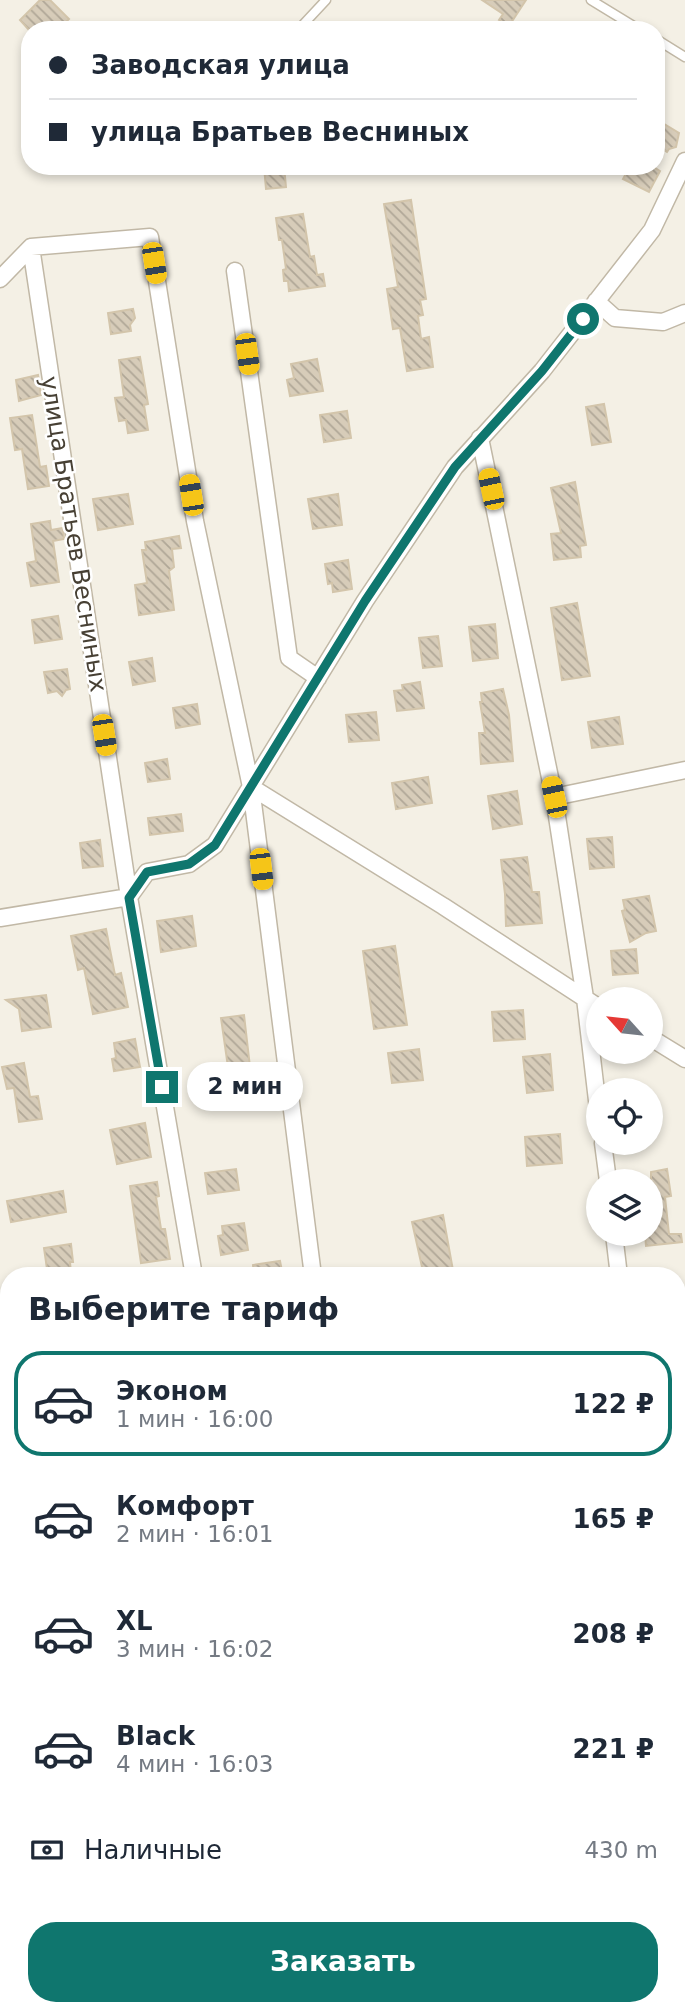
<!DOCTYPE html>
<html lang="ru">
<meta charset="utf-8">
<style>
:root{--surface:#fff;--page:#f2f2f3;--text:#1f2937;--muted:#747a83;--line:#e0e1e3;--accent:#0f766e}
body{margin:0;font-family:"DejaVu Sans",sans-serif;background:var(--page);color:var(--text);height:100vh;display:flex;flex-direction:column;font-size:26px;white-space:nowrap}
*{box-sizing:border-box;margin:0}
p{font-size:23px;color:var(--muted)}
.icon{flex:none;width:38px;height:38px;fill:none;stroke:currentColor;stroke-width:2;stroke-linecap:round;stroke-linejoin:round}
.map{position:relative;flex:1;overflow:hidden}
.details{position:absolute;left:0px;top:1267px;width:686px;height:749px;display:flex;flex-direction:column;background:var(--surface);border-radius:28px 28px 0 0;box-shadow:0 4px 10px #0003}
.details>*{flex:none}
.top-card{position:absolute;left:21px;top:21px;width:644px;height:154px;border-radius:28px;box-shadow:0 4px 10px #0003;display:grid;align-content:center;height:154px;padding:0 28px;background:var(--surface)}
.needle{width:46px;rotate:297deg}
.fabs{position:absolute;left:586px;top:987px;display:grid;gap:14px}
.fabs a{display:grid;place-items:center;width:77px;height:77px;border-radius:50%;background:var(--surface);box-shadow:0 4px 10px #0003;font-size:35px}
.end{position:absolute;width:32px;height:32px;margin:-16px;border:9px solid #0f766e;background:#fff;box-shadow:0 0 0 4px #fff}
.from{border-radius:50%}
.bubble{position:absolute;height:49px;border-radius:24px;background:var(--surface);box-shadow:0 4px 10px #0003;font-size:23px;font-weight:600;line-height:49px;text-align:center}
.car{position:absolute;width:21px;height:42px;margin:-21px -10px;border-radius:9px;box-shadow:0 0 5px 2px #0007;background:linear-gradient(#f5c518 24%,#345 0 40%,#f5c518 0 76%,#345 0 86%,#f5c518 0)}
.top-card b{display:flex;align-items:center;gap:24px;height:66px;font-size:26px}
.top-card b+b{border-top:2px solid var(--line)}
.top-card i{width:18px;height:18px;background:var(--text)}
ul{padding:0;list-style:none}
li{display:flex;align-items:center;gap:21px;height:105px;margin:0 14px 10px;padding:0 14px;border:4px solid transparent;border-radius:28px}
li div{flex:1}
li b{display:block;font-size:26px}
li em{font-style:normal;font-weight:600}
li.selected{border-color:var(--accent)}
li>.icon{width:63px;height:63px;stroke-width:1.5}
h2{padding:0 28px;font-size:32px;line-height:84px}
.pay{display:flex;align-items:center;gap:18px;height:77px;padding:0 28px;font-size:26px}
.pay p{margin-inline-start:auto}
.primary-button{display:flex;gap:14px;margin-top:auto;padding:14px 28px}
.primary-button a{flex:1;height:80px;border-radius:28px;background:var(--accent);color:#fff;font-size:28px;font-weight:600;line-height:80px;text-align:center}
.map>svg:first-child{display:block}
.building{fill:url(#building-back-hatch);stroke:#d3c5ab;stroke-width:2}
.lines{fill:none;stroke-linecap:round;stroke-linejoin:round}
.service-casing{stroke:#c1b8a6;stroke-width:11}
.minor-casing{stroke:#c1b8a6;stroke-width:19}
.secondary-casing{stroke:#d9c88f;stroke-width:26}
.service{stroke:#fff;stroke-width:8}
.minor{stroke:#fff;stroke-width:16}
.secondary{stroke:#fff3c4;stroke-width:23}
.route{stroke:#0f766e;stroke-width:9}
.labels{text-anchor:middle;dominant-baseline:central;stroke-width:5;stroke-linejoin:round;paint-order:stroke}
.street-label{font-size:24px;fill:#474034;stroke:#fff}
</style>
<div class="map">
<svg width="685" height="2016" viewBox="0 0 685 2016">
<defs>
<pattern id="building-back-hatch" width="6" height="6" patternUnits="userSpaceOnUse" patternTransform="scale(1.75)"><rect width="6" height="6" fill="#d7ccb9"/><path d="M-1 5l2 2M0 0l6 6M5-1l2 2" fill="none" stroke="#b0a797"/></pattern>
</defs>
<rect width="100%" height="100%" fill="#f4f0e5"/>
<!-- building -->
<path class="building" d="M40,0h10l19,19 -11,11h-29l-9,-10z
M482,0h44l-17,26 -10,-6 4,-6z
M656,119l23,14 -3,14 -7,2 -2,3 -11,-6z
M264,166h20l2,21 -20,2z
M630,166h22l8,5 -11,21 -26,-13z
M411,200l15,99 -6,1 3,15 -5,1 3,23 8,-2 4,30 -26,4 -7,-43 -7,1 -6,-40 11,-2 -14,-83z
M303,214l7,43 4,-1 3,19 6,-1 2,12 -36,5 -1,-10h-4l-1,-11 3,-1 -4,-29h-3l-3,-22z
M133,309l2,9 -5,7 1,6 -20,3 -3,-21z
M140,357l8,47 -4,1 4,25 -20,3 -2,-13 -7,1 -4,-23 9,-1 -5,-37z
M317,359l6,32 -33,5 -3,-16 7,-2 -3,-14z
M38,375l3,20 -22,6 -3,-21z
M604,404l7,38 -19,3 -6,-38z
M347,411l4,27 -27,4 -4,-27z
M32,415l8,52 6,-1 3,20 -21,3 -6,-40 -7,1 -5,-32z
M575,482l11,63 -6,1 1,11 -27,3 -3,-26 10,-1 -10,-45z
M128,494l5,30 -35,6 -5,-31z
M338,494l4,31 -29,4 -5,-30z
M50,521l1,9 12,-2 1,11 -11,2 6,41 -28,4 -4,-23 9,-2 -5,-37z
M179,536l2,12 -9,1 2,18 -5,4 5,39 -35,5 -4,-30 12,-2 -5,-33h4l-1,-8z
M348,560l4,29 -19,3 -1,-9 -4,1 -3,-20z
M577,603l13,73 -28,4 -11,-72z
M58,616l4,23 -27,4 -3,-23z
M495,624l3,34 -25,3 -4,-34z
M438,636l4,30 -19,2 -4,-30z
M152,658l3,23 -22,4 -4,-23z
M67,669l3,20 -4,1 -4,6 -5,-5 -9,2 -4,-21z
M420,682l4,26 -27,3 -3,-20 9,-1 -1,-5z
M503,689l6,26 4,46 -32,3 -2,-31h6l-5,-31h2l-1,-9z
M197,704l3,20 -24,4 -3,-20z
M376,712l3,28 -30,2 -3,-27z
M619,717l4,27 -31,4 -4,-26z
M167,759l3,20 -22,3 -3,-19z
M428,777l4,26 -36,6 -4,-26z
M517,791l5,33 -29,5 -5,-33z
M181,814l2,17 -33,4 -2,-17z
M612,837l2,30 -24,2 -3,-30z
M100,840l3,26 -20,2 -3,-25z
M527,857l5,35h7l3,31 -36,3 -1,-32 -4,-34z
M649,896l7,35 -10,2 -16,9 -8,-31 3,-1 -2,-10z
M192,916l4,30 -35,6 -4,-31z
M106,929l9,46 6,-2 7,34 -35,7 -9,-46 -6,2 -7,-34z
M395,946l12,79 -33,4 -11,-78z
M636,949l2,24 -25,2 -2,-24z
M46,995l5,32 -29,4 -3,-22 -13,-9z
M523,1010l2,29 -31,2 -2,-29z
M244,1015l9,78 -27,4 -3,-18 -5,1 -2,-11 12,-2 -7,-49z
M135,1039l5,28 -26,4 -2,-12 4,-1 -2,-15z
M419,1049l4,31 -31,3 -4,-30z
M550,1054l3,36 -26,3 -4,-36z
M24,1063l6,34 8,-1 4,23 -23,3 -5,-34 -7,1 -5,-22z
M145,1123l6,34 -34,7 -7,-34z
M560,1134l2,29 -35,3 -2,-29z
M236,1169l3,21 -31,4 -3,-21z
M667,1169l4,27 -6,1 4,37h12l1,8 -36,4 -1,-12h6v-62z
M157,1182l2,14 -3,1 5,32h4l5,30 -29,4 -11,-77z
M63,1191l3,21 -55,10 -4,-21z
M443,1215l11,61h-30l-12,-54z
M244,1223l4,27 -27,5 -3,-19 5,-1 -1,-9z
M71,1244l2,18h-3l1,11 -23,3 -4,-28z
M280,1261l3,15h-29l-1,-11z"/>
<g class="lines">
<!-- service casing -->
<g class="service-casing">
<path id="service" d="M591,0l49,30
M298,30l28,-30
M656,39l29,18"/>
</g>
<!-- minor casing -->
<g class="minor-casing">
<path id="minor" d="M31,247l98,650 65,379
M235,271l54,387 29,20
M0,279l31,-32 119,-10 45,284 56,266 62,489
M596,301l19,17 48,4 22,-9
M480,438l74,359 31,201 13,111
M251,787l192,119 155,101
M554,797l131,-27
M0,918l129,-21 18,-25 42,-8 26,-19 150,-244 90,-134 87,-96 110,-141 33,-69
M651,1038l34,21
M603,1143l5,38
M614,1234l5,42
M0,1322l9,58
M677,1449l8,2
M128,2007l2,9
M306,2007l1,9"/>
</g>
<!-- secondary casing -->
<g class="secondary-casing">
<path id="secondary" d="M0,1812l9,69
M36,2007l2,9"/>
</g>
<!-- service -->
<use href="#service" class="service"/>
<!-- minor -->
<use href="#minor" class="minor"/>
<!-- secondary -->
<use href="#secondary" class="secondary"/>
</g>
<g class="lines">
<!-- route -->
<path class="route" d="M162,1087l-33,-189 18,-26 42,-8 26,-19 150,-244 90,-134 87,-96 41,-52"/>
</g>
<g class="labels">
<!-- street labels -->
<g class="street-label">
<text transform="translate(74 534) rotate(81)">улица Братьев Весниных</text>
</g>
</g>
</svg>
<div class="fabs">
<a><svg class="needle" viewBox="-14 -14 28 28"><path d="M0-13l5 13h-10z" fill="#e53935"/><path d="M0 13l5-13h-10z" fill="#747a83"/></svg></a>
<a><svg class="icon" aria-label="locate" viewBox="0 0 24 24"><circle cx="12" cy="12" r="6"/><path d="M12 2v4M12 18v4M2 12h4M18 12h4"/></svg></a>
<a><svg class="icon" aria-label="layers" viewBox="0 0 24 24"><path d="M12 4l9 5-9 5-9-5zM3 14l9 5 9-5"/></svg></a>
</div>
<i class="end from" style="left:583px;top:319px"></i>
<i class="end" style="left:162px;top:1087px"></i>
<div class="bubble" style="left:187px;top:1062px;width:116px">2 мин</div>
<i class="car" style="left:154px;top:263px;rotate:171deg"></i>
<i class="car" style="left:247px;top:354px;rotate:172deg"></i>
<i class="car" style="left:491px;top:489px;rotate:348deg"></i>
<i class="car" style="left:191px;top:495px;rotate:351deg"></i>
<i class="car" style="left:104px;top:735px;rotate:171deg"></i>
<i class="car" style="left:554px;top:797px;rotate:348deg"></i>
<i class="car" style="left:261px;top:869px;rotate:173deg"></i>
<div class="top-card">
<b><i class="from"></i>Заводская улица</b>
<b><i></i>улица Братьев Весниных</b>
</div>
<section class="details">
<h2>Выберите тариф</h2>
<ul>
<li class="selected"><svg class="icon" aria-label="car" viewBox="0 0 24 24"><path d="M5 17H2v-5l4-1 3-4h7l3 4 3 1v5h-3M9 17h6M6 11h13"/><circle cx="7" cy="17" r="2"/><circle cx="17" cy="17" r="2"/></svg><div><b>Эконом</b><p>1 мин · 16:00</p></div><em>122 ₽</em></li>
<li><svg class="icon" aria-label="car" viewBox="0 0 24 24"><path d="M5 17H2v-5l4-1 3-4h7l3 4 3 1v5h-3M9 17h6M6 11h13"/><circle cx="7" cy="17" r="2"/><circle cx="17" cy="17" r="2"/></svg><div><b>Комфорт</b><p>2 мин · 16:01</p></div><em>165 ₽</em></li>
<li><svg class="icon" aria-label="car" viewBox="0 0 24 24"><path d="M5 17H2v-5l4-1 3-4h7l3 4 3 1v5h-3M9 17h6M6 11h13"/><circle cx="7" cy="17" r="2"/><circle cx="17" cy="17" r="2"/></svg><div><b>XL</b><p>3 мин · 16:02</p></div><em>208 ₽</em></li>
<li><svg class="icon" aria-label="car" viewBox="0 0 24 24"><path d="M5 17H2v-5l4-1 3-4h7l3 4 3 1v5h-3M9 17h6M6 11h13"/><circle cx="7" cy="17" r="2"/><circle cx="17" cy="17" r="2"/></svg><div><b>Black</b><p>4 мин · 16:03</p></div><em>221 ₽</em></li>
</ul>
<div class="pay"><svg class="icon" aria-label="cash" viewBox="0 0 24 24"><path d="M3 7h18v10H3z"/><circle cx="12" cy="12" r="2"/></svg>Наличные<p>430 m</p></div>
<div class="primary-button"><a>Заказать</a></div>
</section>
</div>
